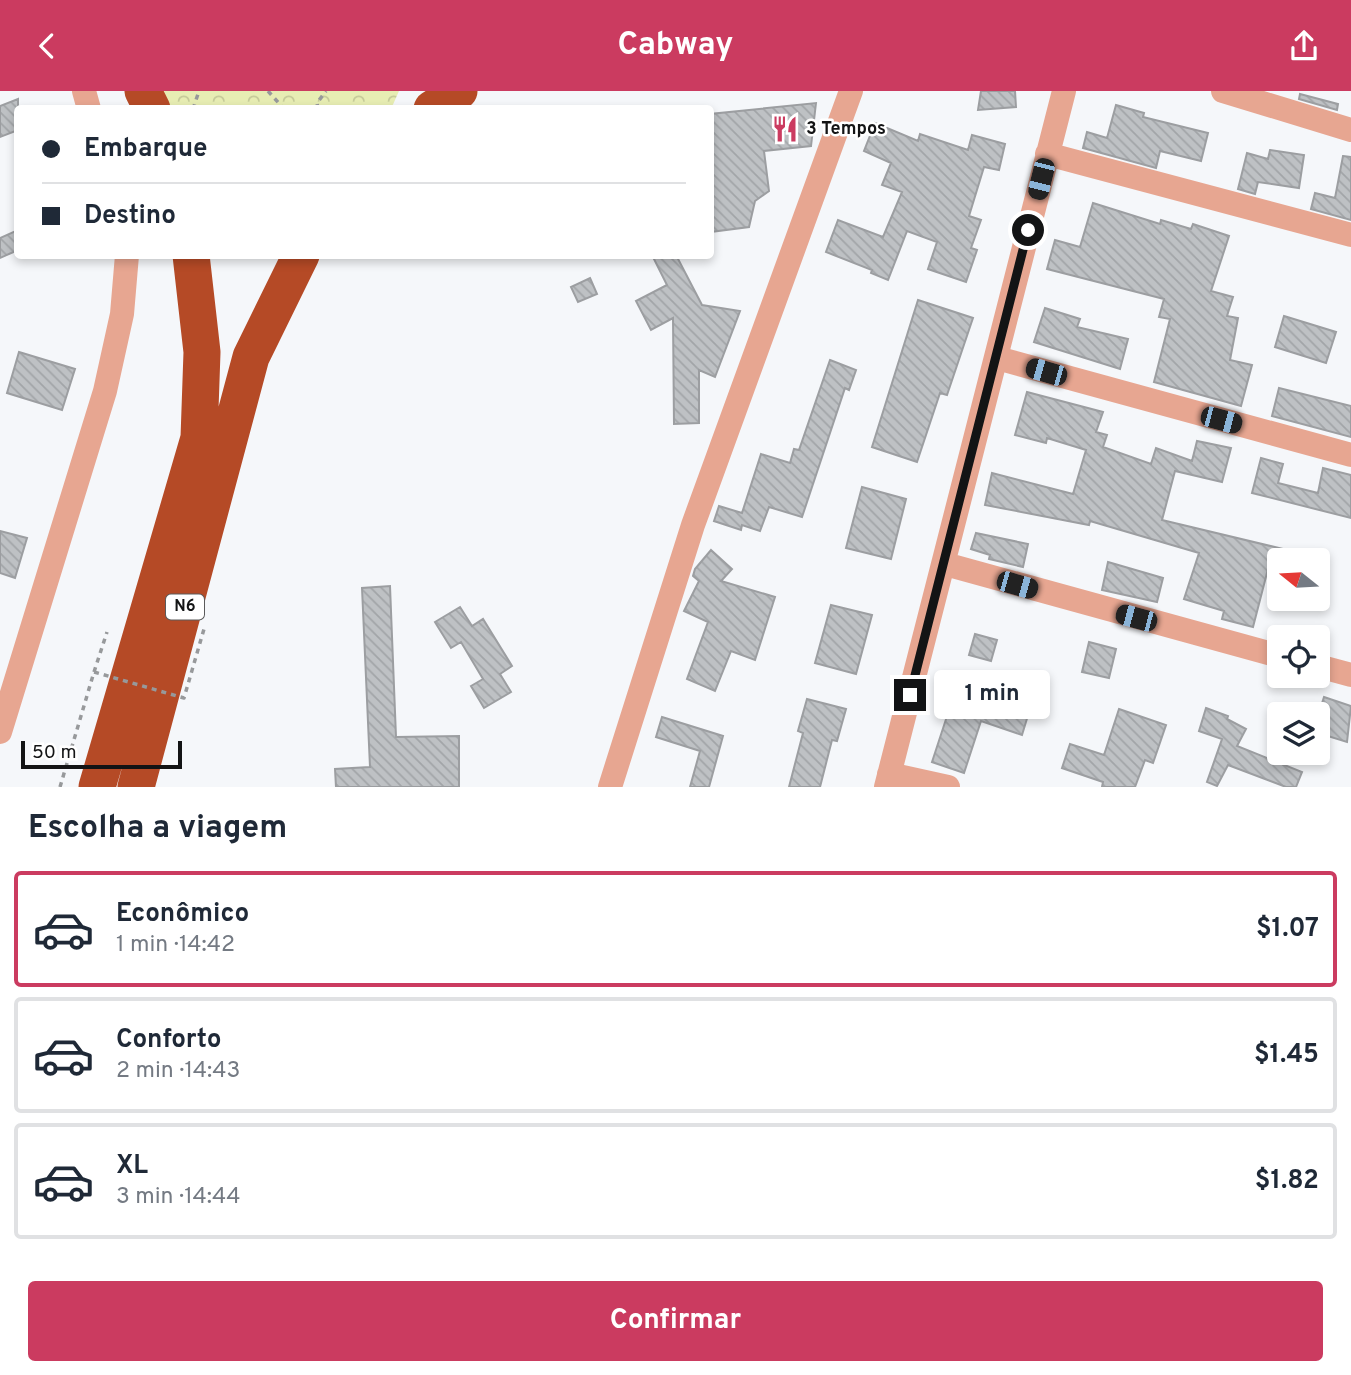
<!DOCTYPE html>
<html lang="pt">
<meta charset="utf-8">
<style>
:root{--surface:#fff;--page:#f2f2f3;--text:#1f2937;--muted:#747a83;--line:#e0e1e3;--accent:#cb3b60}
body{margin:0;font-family:Overpass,sans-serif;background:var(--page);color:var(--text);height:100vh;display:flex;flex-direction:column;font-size:26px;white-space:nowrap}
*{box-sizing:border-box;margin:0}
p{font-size:23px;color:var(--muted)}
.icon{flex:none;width:38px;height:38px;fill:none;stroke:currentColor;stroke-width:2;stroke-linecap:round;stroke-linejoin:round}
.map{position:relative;height:696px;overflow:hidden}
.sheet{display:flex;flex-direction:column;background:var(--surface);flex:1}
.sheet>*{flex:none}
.guide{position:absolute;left:14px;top:14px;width:700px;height:154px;border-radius:7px;box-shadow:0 4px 10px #0003;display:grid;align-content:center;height:154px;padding:0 28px;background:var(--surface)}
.needle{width:46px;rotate:288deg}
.buttons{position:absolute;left:1267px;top:457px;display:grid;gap:14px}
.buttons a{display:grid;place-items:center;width:63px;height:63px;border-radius:7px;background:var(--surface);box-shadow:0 4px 10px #0003;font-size:35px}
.scale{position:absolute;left:21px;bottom:18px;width:161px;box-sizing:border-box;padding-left:7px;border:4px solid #131415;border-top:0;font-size:19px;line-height:24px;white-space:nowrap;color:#131415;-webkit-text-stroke:5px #fff;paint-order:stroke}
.end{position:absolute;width:32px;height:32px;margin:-16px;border:9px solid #131415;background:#fff;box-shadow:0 0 0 4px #fff}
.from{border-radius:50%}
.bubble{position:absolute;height:49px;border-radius:7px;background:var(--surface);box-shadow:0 4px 10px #0003;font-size:23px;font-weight:700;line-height:49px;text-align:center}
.car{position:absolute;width:21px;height:42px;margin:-21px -10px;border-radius:9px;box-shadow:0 0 5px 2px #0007;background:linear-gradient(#222 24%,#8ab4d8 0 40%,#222 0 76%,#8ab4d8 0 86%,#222 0)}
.guide b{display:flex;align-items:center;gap:24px;height:66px;font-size:26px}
.guide b+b{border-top:2px solid var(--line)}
.guide i{width:18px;height:18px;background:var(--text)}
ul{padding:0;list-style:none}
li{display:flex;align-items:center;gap:21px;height:116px;margin:0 14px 10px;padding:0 14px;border:4px solid var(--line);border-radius:7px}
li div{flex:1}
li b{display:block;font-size:26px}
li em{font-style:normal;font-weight:700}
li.on{border-color:var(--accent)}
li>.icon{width:63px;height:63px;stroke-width:1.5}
h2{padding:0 28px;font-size:32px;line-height:84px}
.button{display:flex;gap:14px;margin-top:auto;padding:14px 28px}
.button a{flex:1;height:80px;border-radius:7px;background:var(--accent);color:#fff;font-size:28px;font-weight:700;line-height:80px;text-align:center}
header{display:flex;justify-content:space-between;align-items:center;height:91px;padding:0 28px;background:var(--accent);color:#fff;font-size:32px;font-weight:700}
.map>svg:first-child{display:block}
.park{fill:url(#park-crowns)}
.building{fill:url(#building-back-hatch);stroke:#9c9ea1;stroke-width:2}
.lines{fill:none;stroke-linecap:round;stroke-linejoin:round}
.path{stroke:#97999b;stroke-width:3.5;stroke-dasharray:5 5;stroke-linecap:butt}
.minor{stroke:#e7a691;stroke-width:24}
.highway{stroke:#b54a26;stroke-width:37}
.path-bridge{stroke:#97999b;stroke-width:3.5;stroke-dasharray:5 5;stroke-linecap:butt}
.route{stroke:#131415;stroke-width:9}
.labels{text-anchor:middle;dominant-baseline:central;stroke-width:5;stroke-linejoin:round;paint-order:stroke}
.shield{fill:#fff;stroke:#5a5a5b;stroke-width:2}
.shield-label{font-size:16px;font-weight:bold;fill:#131415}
.poi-label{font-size:18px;font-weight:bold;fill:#131415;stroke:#fff;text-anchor:start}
</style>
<header><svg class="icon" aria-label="back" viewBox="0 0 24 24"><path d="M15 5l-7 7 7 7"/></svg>Cabway<svg class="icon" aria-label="share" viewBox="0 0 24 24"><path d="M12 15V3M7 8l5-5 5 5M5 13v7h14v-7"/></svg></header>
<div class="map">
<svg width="1351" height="696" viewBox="0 0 1351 696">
<defs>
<pattern id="park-crowns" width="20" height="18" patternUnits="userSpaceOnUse" patternTransform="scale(1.75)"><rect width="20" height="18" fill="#e7edb3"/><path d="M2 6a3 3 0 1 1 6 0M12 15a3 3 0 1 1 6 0" fill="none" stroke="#c5ca99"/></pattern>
<pattern id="building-back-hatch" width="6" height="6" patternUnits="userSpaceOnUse" patternTransform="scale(1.75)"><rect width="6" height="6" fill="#bec1c4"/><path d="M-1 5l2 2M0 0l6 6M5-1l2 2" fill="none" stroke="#a2a5a8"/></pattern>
</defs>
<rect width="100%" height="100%" fill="#f5f7fa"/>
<!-- park -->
<path class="park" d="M153,0h246l-8,18 -229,-1z"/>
<!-- building -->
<path class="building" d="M981,0h34l1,16 -38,3z
M1300,3l38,10 -1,6 -38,-11z
M18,8v31l-18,7v-31z
M816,12l-5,43 -47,5 5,40 -14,10 -6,26 -39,5v-118z
M1116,14l28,8 -1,4 65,16 -7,28 -41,-10 -4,17 -73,-20 4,-16 20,6z
M875,32l43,18 2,-7 48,16 4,-15 33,9 -6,26 -15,-3 -15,49 12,4 -10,28 6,2 -11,32 -38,-13 9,-27 -30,-11 -19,49 -17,-7 1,-3 -46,-18 12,-32 45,17 19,-45 -20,-7 9,-22 -27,-12z
M1270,59l34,5 -5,33 -41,-6 -3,12 -17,-5 9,-36 21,6z
M1343,65l8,1v63l-40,-11 4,-16 20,5z
M1093,112l67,21 1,-4 30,9 2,-5 36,12 -18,55 22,6 -6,19 11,2 -8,42 22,5 -11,41 -87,-24 16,-63 -11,-2 5,-18 -117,-30 8,-29 25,7z
M18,139v20l-18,8v-20z
M652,164h24l26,50 38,6 -25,66 -16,-7v53l-25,1 -1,-106 -22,12 -15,-29 31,-16z
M590,187l7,16 -19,8 -7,-15z
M918,209l55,18 -26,77 -7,-2 -23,69 -45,-15z
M1045,217l35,11 -3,8 51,12 -8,30 -86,-27z
M1284,225l52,16 -10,31 -51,-16z
M19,261l56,17 -13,41 -55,-17z
M830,269l26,10 -7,20 -4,-2 -43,129 -33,-10 -9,24 -18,-6 -1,5 -27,-9 5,-15 23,7 19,-59 29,9 4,-14 5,1z
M1279,297l72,18v31l-79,-21z
M1027,301l76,20 -7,20 11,3 -4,12 48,17 5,-16 36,13 5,-20 34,7 -9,34 -47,-11 -13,49 121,29 -5,22 -10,-2 -15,58 -31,-8 2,-8 -40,-12 15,-46 -109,-32 -1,4 -104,-20 7,-32 81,21 13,-44 -39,-12 -1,5 -31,-8z
M1261,367l22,6 -5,19 40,10 5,-25 28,7v43l-99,-25z
M862,396l44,12 -15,60 -45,-11z
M0,440l27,7 -12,40 -15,-5z
M976,442l52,11 -5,23 -34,-8 1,-4 -19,-6z
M711,459l21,19 -11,12 54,16 -20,63 -24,-9 -16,40 -28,-12 21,-57 -24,-11 15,-30 -6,-5 2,-7z
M1108,471l55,16 -6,24 -55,-12z
M390,495l6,151 63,-1v51h-123l-1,-18 35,-2 -8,-179z
M831,514l41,10 -16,59 -41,-11z
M460,516l12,19 11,-7 29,47 -12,8 11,18 -27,16 -13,-22 12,-7 -22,-37 -10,6 -16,-26z
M975,543l22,6 -6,21 -22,-6z
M1089,551l27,7 -7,29 -27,-6z
M1012,591l24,7 -14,46 -41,-14 -17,52 -32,-11 18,-55 -12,-4 6,-17 55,18 1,-5 6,2z
M1324,606l27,9 -4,36 -29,-9v-17z
M807,608l39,10 -9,32 -5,-1 -12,47h-31l14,-54 -5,-2z
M1206,617l22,8 -1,3 19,10 -9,17 65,26 -6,15h-10l-58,-22 -11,21 -10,-4 15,-43 -23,-8z
M1119,618l47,16 -13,38 -8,-3 -10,27h-33l1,-5 -41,-14 8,-24 34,11z
M662,626l61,19 -14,51h-19l10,-36 -44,-14z"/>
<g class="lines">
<!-- path -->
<path class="path" d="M268,0l16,18
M193,18l6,-18
M318,18l-1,-6 9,-12
M94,581l13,-40"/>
<!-- minor -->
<path class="minor" d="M84,0l5,18
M1223,0l128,39
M1047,63l304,81
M997,267l354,97
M945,473l334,92
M1318,575l33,9
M0,641l105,-341 17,-77 5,-59
M889,683l59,13
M610,696l83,-262 158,-434
M886,696l178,-696"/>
<!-- highway -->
<path class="highway" d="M143,0l9,18
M432,18l27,-18
M97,696l102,-349 3,-86 -11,-97
M136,696l115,-430 50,-102"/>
<!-- path-bridge -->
<path class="path-bridge" d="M60,696l34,-115 90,26 20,-69"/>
</g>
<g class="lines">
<!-- route -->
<path class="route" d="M910,604l118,-465"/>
</g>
<!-- icons -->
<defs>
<g id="restaurant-bare" transform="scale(2.1)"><path d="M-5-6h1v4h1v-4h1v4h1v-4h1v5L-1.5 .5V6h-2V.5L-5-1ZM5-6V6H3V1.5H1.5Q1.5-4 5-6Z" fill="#cb3b60" stroke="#fff" stroke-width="2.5" paint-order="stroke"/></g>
</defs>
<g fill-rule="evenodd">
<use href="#restaurant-bare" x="785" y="38"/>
</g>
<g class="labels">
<!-- shield labels -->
<rect class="shield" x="166" y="503.5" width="38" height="25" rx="5"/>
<g class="shield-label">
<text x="185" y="516">N6</text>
</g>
<!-- poi labels -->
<g class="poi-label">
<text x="806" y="38">3 Tempos</text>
</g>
</g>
</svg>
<div class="buttons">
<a><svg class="needle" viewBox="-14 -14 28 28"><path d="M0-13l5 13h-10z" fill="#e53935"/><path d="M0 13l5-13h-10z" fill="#747a83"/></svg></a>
<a><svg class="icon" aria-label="locate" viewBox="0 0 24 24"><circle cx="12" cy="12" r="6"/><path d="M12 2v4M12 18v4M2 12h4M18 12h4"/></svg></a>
<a><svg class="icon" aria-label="layers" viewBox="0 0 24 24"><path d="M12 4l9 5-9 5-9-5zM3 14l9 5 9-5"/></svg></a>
</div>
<div class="scale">50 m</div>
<i class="end from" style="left:1028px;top:139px"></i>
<i class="end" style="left:910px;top:604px"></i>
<div class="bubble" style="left:934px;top:579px;width:116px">1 min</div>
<i class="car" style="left:1041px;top:88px;rotate:194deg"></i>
<i class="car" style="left:1046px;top:281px;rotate:286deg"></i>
<i class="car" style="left:1221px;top:329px;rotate:105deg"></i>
<i class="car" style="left:1017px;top:494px;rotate:106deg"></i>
<i class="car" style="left:1136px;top:527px;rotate:285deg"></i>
<div class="guide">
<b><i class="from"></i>Embarque</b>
<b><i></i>Destino</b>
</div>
</div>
<section class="sheet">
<h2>Escolha a viagem</h2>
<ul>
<li class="on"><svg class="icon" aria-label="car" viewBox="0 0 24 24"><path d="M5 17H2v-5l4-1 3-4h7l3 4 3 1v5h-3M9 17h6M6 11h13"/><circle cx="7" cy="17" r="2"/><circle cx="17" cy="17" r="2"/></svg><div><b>Econômico</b><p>1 min · 14:42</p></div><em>$1.07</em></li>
<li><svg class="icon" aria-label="car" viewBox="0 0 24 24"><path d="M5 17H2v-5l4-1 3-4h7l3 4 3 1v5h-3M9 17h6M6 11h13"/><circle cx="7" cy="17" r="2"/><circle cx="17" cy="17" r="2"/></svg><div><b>Conforto</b><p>2 min · 14:43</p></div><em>$1.45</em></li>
<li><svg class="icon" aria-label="car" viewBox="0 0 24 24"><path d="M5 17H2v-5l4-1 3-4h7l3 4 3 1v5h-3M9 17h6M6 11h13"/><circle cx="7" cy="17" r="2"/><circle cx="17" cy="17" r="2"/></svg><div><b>XL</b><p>3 min · 14:44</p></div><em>$1.82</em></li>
</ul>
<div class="button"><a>Confirmar</a></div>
</section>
